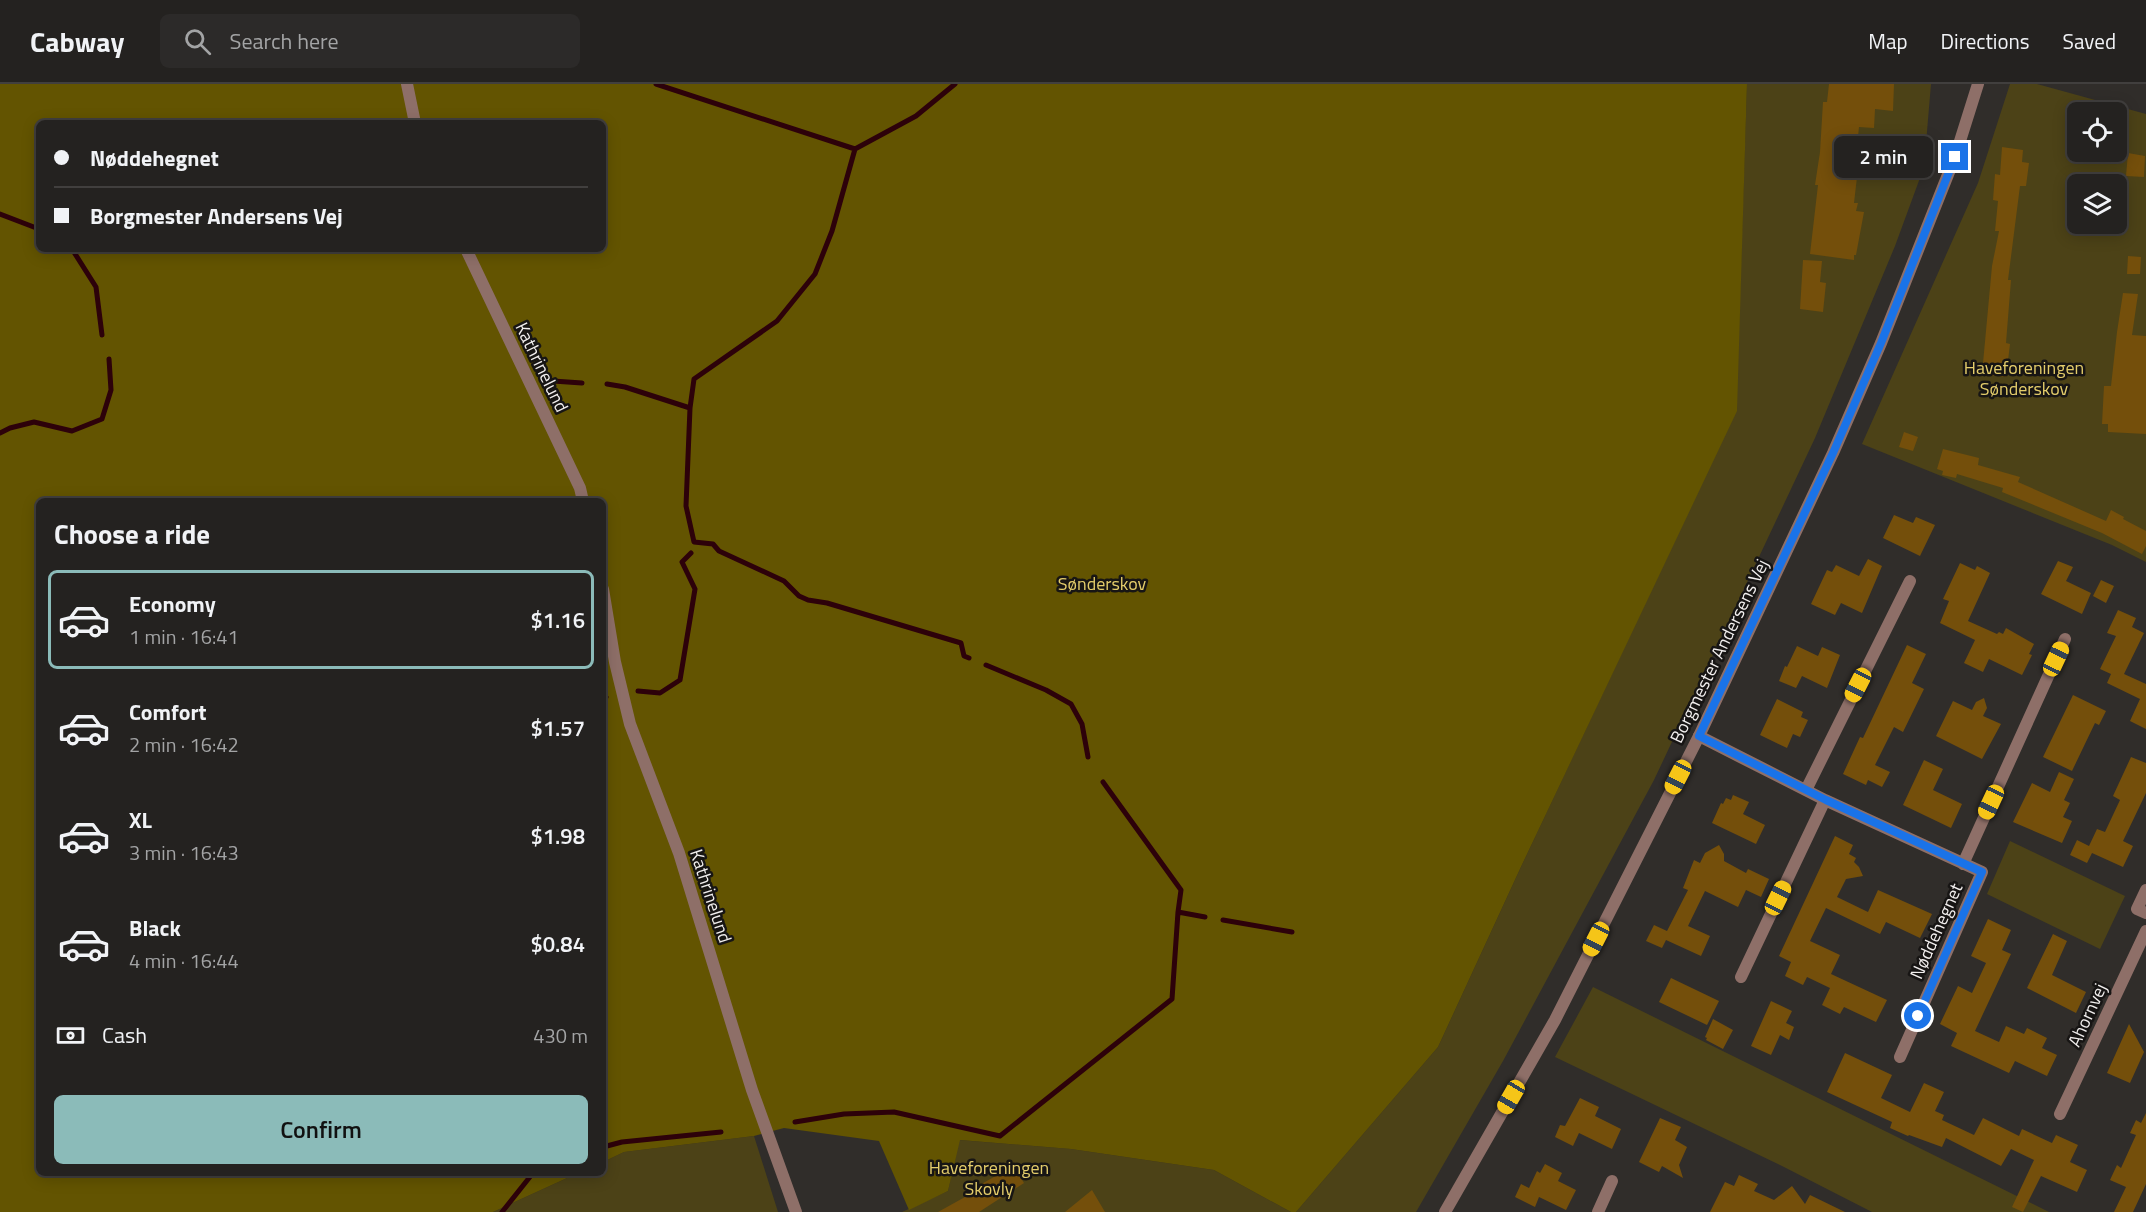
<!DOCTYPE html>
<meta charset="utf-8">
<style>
:root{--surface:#242220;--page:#2c2a29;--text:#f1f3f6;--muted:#a3a4a5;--line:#413f3e;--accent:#8bbbb9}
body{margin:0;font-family:"Titillium Web",sans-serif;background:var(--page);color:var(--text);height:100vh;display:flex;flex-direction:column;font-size:22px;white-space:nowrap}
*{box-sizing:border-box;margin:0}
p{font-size:20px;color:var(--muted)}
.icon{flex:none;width:33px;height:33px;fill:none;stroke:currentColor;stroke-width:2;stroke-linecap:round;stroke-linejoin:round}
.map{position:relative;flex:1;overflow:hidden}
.side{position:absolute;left:36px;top:414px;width:570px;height:678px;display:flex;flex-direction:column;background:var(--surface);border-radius:9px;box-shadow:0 3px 15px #0003,0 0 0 2px var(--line)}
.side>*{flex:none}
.guide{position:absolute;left:36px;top:36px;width:570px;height:132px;border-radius:9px;box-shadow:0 3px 15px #0003,0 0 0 2px var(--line);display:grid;align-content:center;height:132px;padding:0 18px;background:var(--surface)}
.fabs{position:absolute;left:2067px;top:18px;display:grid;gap:12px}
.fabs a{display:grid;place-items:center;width:60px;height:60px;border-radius:9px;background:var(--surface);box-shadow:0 3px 15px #0003,0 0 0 2px var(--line);font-size:30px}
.end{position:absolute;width:27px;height:27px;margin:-14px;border:8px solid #1a73e8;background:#fff;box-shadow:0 0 0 3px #fff}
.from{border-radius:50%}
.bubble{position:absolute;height:42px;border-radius:9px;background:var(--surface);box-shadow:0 3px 15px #0003,0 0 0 2px var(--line);font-size:20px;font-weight:600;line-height:42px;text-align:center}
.car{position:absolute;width:18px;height:36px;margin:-18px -9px;border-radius:8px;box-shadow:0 0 4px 2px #0007;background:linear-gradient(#f5c518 24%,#345 0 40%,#f5c518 0 76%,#345 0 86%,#f5c518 0)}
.guide b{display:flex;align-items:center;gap:21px;height:57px;font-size:22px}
.guide b+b{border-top:2px solid var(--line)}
.guide i{width:15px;height:15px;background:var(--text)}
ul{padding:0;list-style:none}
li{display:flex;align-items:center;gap:18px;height:99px;margin:0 12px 9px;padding:0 6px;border:3px solid transparent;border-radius:9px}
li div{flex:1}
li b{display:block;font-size:22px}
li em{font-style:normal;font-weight:600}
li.on{border-color:var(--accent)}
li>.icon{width:54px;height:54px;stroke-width:1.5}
h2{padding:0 18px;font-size:27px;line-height:72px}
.pay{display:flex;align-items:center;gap:15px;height:66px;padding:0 18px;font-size:22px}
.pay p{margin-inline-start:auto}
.action{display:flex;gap:12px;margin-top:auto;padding:12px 18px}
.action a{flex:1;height:69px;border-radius:9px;background:var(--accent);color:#111;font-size:24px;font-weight:600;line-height:69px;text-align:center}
header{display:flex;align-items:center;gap:36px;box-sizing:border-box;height:84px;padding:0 30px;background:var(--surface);border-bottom:2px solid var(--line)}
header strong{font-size:28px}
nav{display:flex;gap:33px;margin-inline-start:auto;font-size:21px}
.search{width:420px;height:54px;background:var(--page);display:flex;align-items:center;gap:15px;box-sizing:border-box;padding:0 21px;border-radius:9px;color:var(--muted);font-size:22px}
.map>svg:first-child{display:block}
.green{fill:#4c4217;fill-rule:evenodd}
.forest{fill:#635401;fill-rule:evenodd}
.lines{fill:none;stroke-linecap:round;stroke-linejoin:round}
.stream{stroke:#2d010a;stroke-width:5}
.building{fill:#744f0b}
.minor{stroke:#8e6f68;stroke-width:12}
.tertiary{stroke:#8e6f68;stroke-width:12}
.route{stroke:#1a73e8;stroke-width:8}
.labels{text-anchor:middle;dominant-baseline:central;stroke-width:5;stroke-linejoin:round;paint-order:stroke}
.street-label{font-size:18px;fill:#f2efee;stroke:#171514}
.park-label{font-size:18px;fill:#e4cd6b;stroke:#171514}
</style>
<header>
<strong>Cabway</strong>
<div class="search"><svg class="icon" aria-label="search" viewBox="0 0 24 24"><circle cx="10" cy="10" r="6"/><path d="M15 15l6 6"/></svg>Search here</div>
<nav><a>Map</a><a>Directions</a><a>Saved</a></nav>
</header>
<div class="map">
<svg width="2146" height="1128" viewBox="0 0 2146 1128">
<rect width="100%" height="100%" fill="#302d2a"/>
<!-- green -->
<path class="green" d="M1747,0h184l-7,83 -29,79 -80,192 -161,342 -151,281 -87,151h-120l142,-165 82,-178 216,-458z
M2010,0h27l109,30v448l-34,-17 -250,-101 116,-261zM2078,28h38v40h-38zM2078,100h38v40h-38z
M2010,757l115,55 -25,53 -113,-55z
M1593,903l456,225h-177l-88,-45 -229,-110z
M754,1052l24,76h-285l85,-39h25v-11l21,-10z
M959,1056l112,9 143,21 77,42h-389l46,-21z"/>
<!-- forest -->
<path class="forest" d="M0,0h1747l-10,327 -217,458 -82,178 -142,165h-5l-77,-42 -143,-21 -111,-9 -12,51 -39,19 -30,-69 -95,-13 -30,8 -130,16 -21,10v-661h-564v672h539l-85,39h-493zM39,39h564v126h-564z"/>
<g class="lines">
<!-- stream -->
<path class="stream" d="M656,0l199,65
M955,0l-39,32 -61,33 -23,82 -17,43 -38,47 -83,58 -4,29 -4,98 8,36 19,2 6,7 65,30 15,15 9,4 19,3 134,40 3,13 5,2
M0,130l39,15
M72,165l24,38 6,48
M553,297l29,2
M607,300l18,3 65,21
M0,349l10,-5 24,-6 38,9 30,-12 9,-29 -2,-31
M986,581l60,25 25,14 11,20 6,33
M638,607l22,2 20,-13 15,-91 -13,-27 9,-9
M603,614l3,-1
M1103,698l78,108 -3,22
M1223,836l69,12
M795,1038l49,-8 50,-2 106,24 172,-137 6,-87 27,5
M603,1063l19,-5 99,-10
M502,1128l31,-39"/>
</g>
<!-- building -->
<path class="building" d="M1829,0h65l-1,27 -18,-2 -1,19 -15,-1 -5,49 3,1 -3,26h4l-2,8 8,1 -8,43h-2v5l-44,-6 8,-69h-3l5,-33 3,-50h4z
M2002,63l21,3 -1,12 7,1 -3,23h-6l-12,94h3l-5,63 4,1 -4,33 -24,-3 10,-108 7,-35h-4l3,-30 -5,-1 2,-26 5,1z
M2128,69l17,3 -1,21 -18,-1z
M2128,172l13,1 -1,17h-13z
M1803,176l19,1 -2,21 6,1 -3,29 -23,-3z
M2123,209l15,1 -6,41 14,1v98l-38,-2v-8h-6l2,-38h7l6,-54z
M1904,348l14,5 -5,14 -14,-4z
M1943,365l36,9 -1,7 42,12 -2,5 88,39 5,-11 13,7 -1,2 23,12v15l-4,8 -40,-21 -100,-41 1,-4 -46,-14 -1,4 -14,-3 1,-4 -6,-2z
M1894,431l19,8 3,-6 19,8 -15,31 -37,-18z
M1868,475l14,7 -20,47 -21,-10 -6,12 -24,-11 16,-34 5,2 4,-7 23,11z
M2058,477l15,6 -7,14 25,12 -9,21 -41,-20z
M1960,479l15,7 2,-4 13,7 -22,48 29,13 2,-2 4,2 3,-6 28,16 -5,10 3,1 -10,20 -33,-16 -6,13 -19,-9 11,-23 -35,-17 9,-22 -6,-2z
M2101,496l13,6 -8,17 -13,-7z
M2118,526l18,8 -4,9 12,6 -20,41 22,10v45l-16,-8 10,-22 -33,-16 4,-9 -11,-5 16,-33 -9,-3z
M1907,561l19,9 -14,29 12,6 -21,43 -9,-5 -19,38 15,7 -8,15 -14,-7 -2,5 -23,-11 17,-37 3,1z
M1797,562l21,10 4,-9 18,8 -13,33 -25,-12 -6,12 -17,-7 6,-15 2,1z
M2073,611l33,16 -7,14 -4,-2 -23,48 -29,-14z
M1984,614l3,10 -4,8 18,8 -19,35 -46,-23 17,-35 19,9 4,-8z
M1777,615l26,13 -2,5 7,3 -8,17 -7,-3 -6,14 -27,-13z
M2131,673l15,6v30l-23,48 10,5 -10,21 -31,-14 -5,10 -17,-8 7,-15 12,6 8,-17 8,3 15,-32 -7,-4z
M1924,676l19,9 -10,21 29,14 -11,24 -48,-23z
M2059,688l15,7 -10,21 6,3 -7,14 9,4 -10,22 -49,-21 19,-39 18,9z
M1733,711l16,7 -6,12 22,11 -9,19 -44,-21 9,-20 2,1 3,-6 5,2z
M1835,752l18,9 -4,9 7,4 -2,4 5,5 4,9 -17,3 -9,18 31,15 10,-22 54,24 -12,24 -34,-16 -6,12 -54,-26 -16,33 30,14 -9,19 56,26 -11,22 -32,-15 -4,7 -18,-9 8,-17 -23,-11 -4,8 -18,-9 6,-14 -12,-6z
M1719,761l5,9v7l22,12 2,-4 21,10 -8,18 -15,-7 -8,17 -33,-16 -17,35 22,10 -9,20 -35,-16 -4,8 -16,-7 8,-16 13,6 21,-41 -5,-2 11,-28 6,3 5,-10z
M1988,835l23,11 -9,20 9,4 -36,77 24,11 7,-16 18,8 3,-6 20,10 -5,10 15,7 -10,21 -32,-15 -6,12 -58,-27 6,-13 -17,-9 18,-38 14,7 14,-30 -15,-7z
M2053,850l14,7 -15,34 34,17 -10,21 -49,-25z
M1671,894l48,23 -12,24 -48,-23z
M1771,917l21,10 -6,12 8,4 -5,13 -9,-5 -9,20 -20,-9z
M1713,935l20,11 -10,19 -17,-9 1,-2 -2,-1z
M2129,940l15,28 -14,31 -23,-10z
M1845,969l47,22 -11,23 29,14 14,-29 20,9 -9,19 9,4 -2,5 32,15 9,-17 36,18 3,-7 30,14 4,-8 22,10 -8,17 17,8 -10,22 -36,-16 -18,36 -11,-5 22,-47 -23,-11 -10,17 -55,-28 -4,9 -33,-12 -1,1 -18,-8 2,-6 -65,-30z
M1580,1014l19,9 -4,9 26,13 -9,20 -33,-16 -6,13 -18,-9 5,-12 5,1z
M2146,1029v71l-13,28h-19l12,-25 -16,-7 7,-15 4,3 15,-33 -6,-2 6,-13 5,3z
M1660,1034l21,9 -6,13 12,7 -8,18 4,13 -21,-12 -3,6 -20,-10z
M1545,1080l17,9 -4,8 18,9 -10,20 -27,-13 -4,10 -20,-10 6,-13 8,4 8,-17 3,2z
M1013,1082l11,17 -45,29h-41l27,-15 -1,-3z
M1739,1091l19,9 -4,7 20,9 18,-14 13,18 5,-9 35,17h-135l15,-30 9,4z
M1092,1106l13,22h-40z"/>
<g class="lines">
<!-- minor -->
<path class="minor" d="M407,0l8,39
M466,165l114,239 3,13
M603,505l12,73 15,62 49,129 73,237 44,122
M1699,652l126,64 157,72 -82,185
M1806,706l104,-209
M1963,780l102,-225
M2146,806l-9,19 9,4
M1741,893l84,-177
M2060,1030l86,-183
M1598,1128l14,-31"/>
<!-- tertiary -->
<path class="tertiary" d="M1445,1128l110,-192 144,-284 134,-283 48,-110 74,-186 23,-73"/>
</g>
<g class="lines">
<!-- route -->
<path class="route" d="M1918,932l64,-144 -156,-72 -127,-64 134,-283 48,-110 74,-186"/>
</g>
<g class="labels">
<!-- street labels -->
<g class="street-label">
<text transform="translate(542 283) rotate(64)">Kathrinelund</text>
<text transform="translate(1719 567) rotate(-64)">Borgmester Andersens Vej</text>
<text transform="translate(711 812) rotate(72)">Kathrinelund</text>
<text transform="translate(1936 847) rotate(-66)">Nøddehegnet</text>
<text transform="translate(2087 931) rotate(-65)">Ahornvej</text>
</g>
<!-- park labels -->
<g class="park-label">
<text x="2024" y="283">Haveforeningen<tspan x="2024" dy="21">Sønderskov</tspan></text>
<text x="1102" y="499">Sønderskov</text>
<text x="989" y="1083">Haveforeningen<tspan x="989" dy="21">Skovly</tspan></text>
</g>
</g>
</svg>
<div class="fabs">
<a><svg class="icon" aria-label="locate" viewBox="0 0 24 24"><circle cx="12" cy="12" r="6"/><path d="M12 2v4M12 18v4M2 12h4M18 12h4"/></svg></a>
<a><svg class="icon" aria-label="layers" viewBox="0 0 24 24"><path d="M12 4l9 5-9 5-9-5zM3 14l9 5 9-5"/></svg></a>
</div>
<i class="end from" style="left:1918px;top:932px"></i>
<i class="end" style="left:1955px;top:73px"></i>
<div class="bubble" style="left:1834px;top:52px;width:99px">2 min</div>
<i class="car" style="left:2056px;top:575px;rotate:25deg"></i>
<i class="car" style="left:1858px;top:601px;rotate:207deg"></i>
<i class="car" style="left:1678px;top:693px;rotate:207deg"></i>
<i class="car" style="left:1991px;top:718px;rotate:205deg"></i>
<i class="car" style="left:1778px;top:814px;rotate:26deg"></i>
<i class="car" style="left:1596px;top:855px;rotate:207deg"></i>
<i class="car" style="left:1511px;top:1013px;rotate:210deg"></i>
<div class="guide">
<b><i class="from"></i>Nøddehegnet</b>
<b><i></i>Borgmester Andersens Vej</b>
</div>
<section class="side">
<h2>Choose a ride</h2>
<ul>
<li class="on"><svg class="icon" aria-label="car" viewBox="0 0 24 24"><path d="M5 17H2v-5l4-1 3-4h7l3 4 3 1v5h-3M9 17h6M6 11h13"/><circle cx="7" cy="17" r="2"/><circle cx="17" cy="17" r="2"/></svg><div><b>Economy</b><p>1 min · 16:41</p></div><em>$1.16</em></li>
<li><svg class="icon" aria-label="car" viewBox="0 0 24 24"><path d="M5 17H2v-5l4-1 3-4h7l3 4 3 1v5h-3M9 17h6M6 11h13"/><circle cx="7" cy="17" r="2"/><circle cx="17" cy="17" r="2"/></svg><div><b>Comfort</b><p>2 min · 16:42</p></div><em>$1.57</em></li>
<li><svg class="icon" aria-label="car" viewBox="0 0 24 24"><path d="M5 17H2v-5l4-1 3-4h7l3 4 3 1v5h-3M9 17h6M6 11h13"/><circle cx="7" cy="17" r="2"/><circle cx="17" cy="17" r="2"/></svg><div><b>XL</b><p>3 min · 16:43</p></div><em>$1.98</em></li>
<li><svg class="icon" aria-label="car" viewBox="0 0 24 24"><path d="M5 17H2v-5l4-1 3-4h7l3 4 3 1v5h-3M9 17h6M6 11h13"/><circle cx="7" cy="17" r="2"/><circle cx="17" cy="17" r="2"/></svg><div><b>Black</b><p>4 min · 16:44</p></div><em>$0.84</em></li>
</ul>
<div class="pay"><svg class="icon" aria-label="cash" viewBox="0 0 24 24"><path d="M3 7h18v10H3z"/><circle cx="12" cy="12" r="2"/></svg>Cash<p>430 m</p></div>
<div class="action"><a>Confirm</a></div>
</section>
</div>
